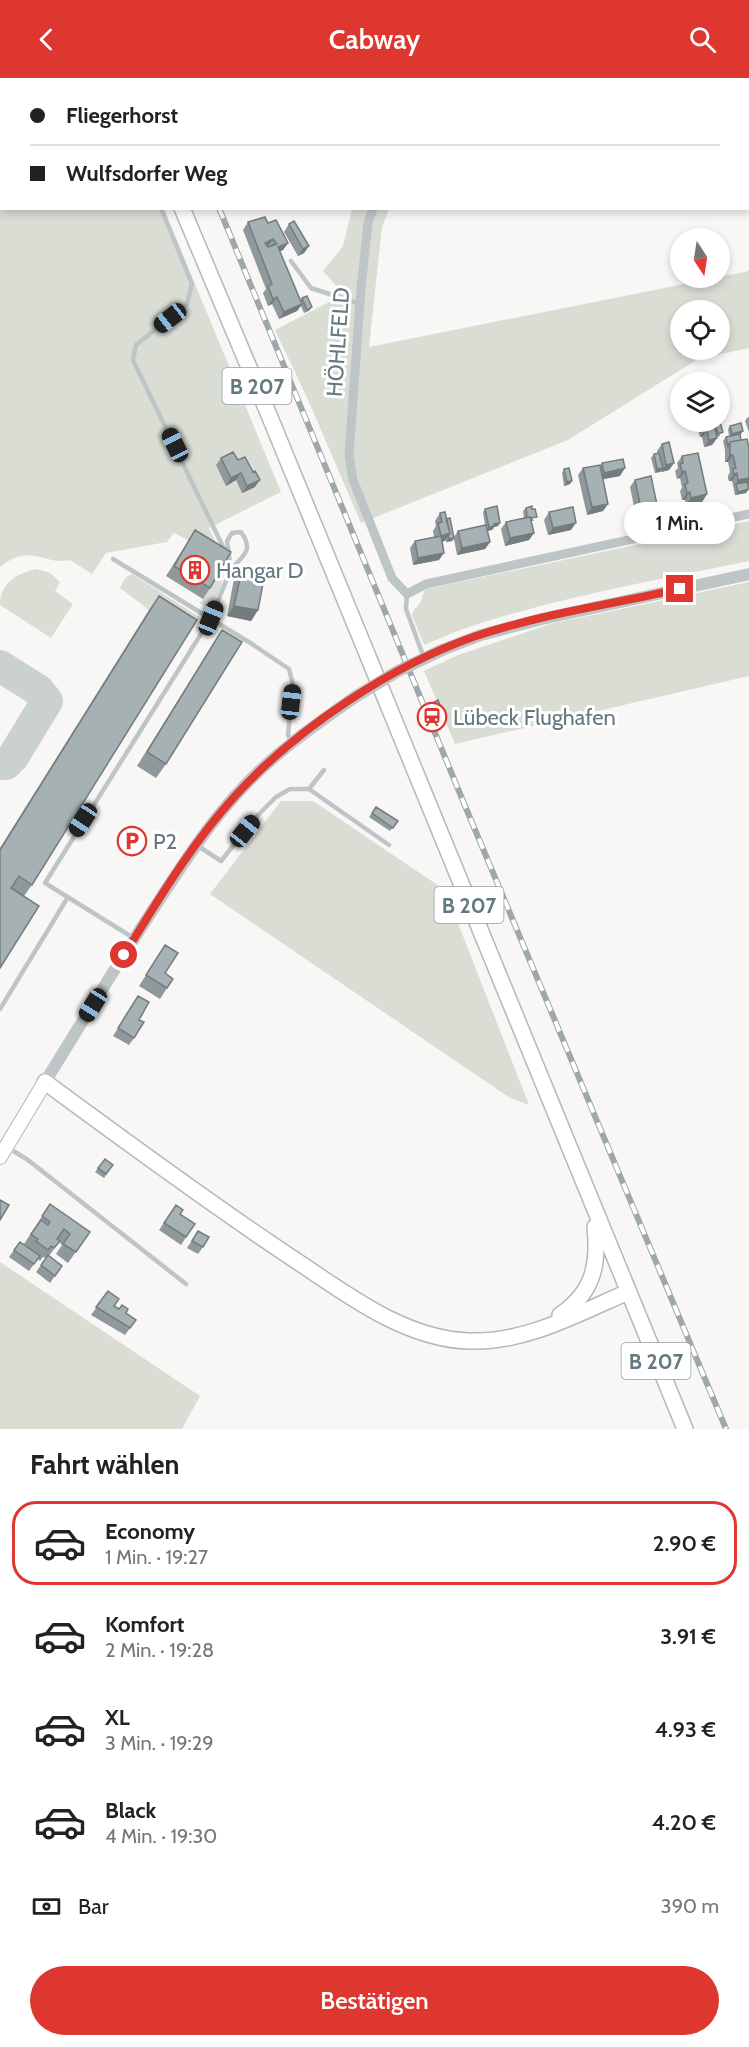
<!DOCTYPE html>
<html lang="de">
<meta charset="utf-8">
<style>
:root{--surface:#fff;--page:#f6f6f6;--text:#222;--muted:#767676;--line:#e0e0e0;--accent:#de372f}
body{margin:0;font-family:Cabin,sans-serif;background:var(--page);color:var(--text);height:100vh;display:flex;flex-direction:column;font-size:22px;white-space:nowrap}
*{box-sizing:border-box;margin:0}
p{font-size:20px;color:var(--muted)}
.icon{flex:none;width:33px;height:33px;fill:none;stroke:currentColor;stroke-width:2;stroke-linecap:round;stroke-linejoin:round}
.map{position:relative;height:1351px;overflow:hidden}
.details{display:flex;flex-direction:column;background:var(--surface);flex:1}
.details>*{flex:none}
.hud{position:absolute;left:0px;top:0px;width:750px;height:132px;box-shadow:0 3px 9px #0003;display:grid;align-content:center;height:132px;padding:0 30px;background:var(--surface)}
.needle{width:39px;rotate:168deg}
.fabs{position:absolute;left:670px;top:150px;display:grid;gap:12px}
.fabs a{display:grid;place-items:center;width:60px;height:60px;border-radius:50%;background:var(--surface);box-shadow:0 3px 9px #0003;font-size:30px}
.end{position:absolute;width:27px;height:27px;margin:-14px;border:8px solid #de372f;background:#fff;box-shadow:0 0 0 3px #fff}
.from{border-radius:50%}
.bubble{position:absolute;height:42px;border-radius:21px;background:var(--surface);box-shadow:0 3px 9px #0003;font-size:20px;font-weight:600;line-height:42px;text-align:center}
.car{position:absolute;width:18px;height:36px;margin:-18px -9px;border-radius:8px;box-shadow:0 0 4px 2px #0007;background:linear-gradient(#222 24%,#8ab4d8 0 40%,#222 0 76%,#8ab4d8 0 86%,#222 0)}
.hud b{display:flex;align-items:center;gap:21px;height:57px;font-size:22px}
.hud b+b{border-top:2px solid var(--line)}
.hud i{width:15px;height:15px;background:var(--text)}
ul{padding:0;list-style:none}
li{display:flex;align-items:center;gap:18px;height:84px;margin:0 12px 9px;padding:0 18px;border:3px solid transparent;border-radius:24px}
li div{flex:1}
li b{display:block;font-size:22px}
li em{font-style:normal;font-weight:600}
li.selected{border-color:var(--accent)}
li>.icon{width:54px;height:54px;stroke-width:1.5}
h2{padding:0 30px;font-size:27px;line-height:72px}
.pay{display:flex;align-items:center;gap:15px;height:66px;padding:0 30px;font-size:22px}
.pay p{margin-inline-start:auto}
.cta{display:flex;gap:12px;margin-top:auto;padding:12px 30px}
.cta a{flex:1;height:69px;border-radius:36px;background:var(--accent);color:#fff;font-size:24px;font-weight:600;line-height:69px;text-align:center}
header{display:flex;justify-content:space-between;align-items:center;height:78px;padding:0 30px;background:var(--accent);color:#fff;font-size:27px;font-weight:600}
.map>svg:first-child{display:block}
.green{fill:#d9ddd4;fill-rule:evenodd}
.lines{fill:none;stroke-linecap:round;stroke-linejoin:round}
.taxiway{stroke:#cbd0d0;stroke-width:32}
.secondary-casing{stroke:#b1b9bb;stroke-width:16}
.primary-casing{stroke:#b2b9bb;stroke-width:18}
.service{stroke:#bec5c7;stroke-width:4.5}
.minor{stroke:#bec5c7;stroke-width:9}
.tertiary{stroke:#bec5c7;stroke-width:12}
.secondary{stroke:#fff;stroke-width:14}
.primary{stroke:#fff;stroke-width:15}
.rail-casing{stroke:#9ea8ab;stroke-width:6}
.rail{stroke:#fff;stroke-width:4;stroke-dasharray:11;stroke-linecap:butt}
.tertiary-bridge{stroke:#bec5c7;stroke-width:12}
.wall{fill:#8f989b}
.shaded-wall{fill:#747c7e}
.building{fill:#a6b1b4;stroke:#747c7e;stroke-width:1.5;fill-rule:evenodd}
.route{stroke:#de372f;stroke-width:8}
.labels{text-anchor:middle;dominant-baseline:central;stroke-width:6;stroke-linejoin:round;paint-order:stroke}
.shield{fill:#fff;stroke:#92a1a5;stroke-width:1.5}
.shield-label{font-size:21px;font-weight:bold;fill:#64797f}
.street-label{font-size:22px;fill:#64797f;stroke:#fff}
.poi-label{font-size:22px;fill:#64797f;stroke:#fff;text-anchor:start}
</style>
<header><svg class="icon" aria-label="back" viewBox="0 0 24 24"><path d="M15 5l-7 7 7 7"/></svg>Cabway<svg class="icon" aria-label="search" viewBox="0 0 24 24"><circle cx="10" cy="10" r="6"/><path d="M15 15l6 6"/></svg></header>
<div class="map">
<svg width="749" height="1351" viewBox="0 0 749 1351">
<rect width="100%" height="100%" fill="#f8f7f5"/>
<!-- green -->
<path class="green" d="M0,0h111l1,1 -110,1v128l162,1 117,283 -72,36 17,36 -5,24 -7,14 -9,4 -6,-3 4,-4 -15,-59 -14,-7 -7,9 -61,11 -14,21 -22,-14c-28,6 -38,-18 -70,7z
M352,131h37l-7,18 -13,120 380,-76v77l-51,11 -130,81 -207,83 -52,-121 -34,-72 60,-31 2,-12 -14,-16 20,-25zM681,232h39v40h-39z
M749,443v40c-92,19 -184,35 -274,64 -17,5 -34,13 -51,20l-12,-30c1,-7 7,-8 9,-14 2,-5 1,-7 5,-12z
M37,491l13,4 10,9 -5,9 18,13 -22,34 -51,-33c0,-22 17,-32 37,-36z
M132,496l66,42 1,2 -10,16 -40,-24 -29,-22 6,-11z
M749,504v94l-294,68 -31,-73 34,-16 92,-31z
M281,723h32l132,89 84,215 -19,-7 -300,-204z
M0,1184l200,134 -18,33h-182z"/>
<g class="lines">
<!-- taxiway -->
<path class="taxiway" d="M0,588l38,24 9,11 -34,56 -7,7h-6"/>
<!-- secondary casing -->
<g class="secondary-casing">
<path id="secondary" d="M0,1079l45,-75"/>
</g>
<!-- primary casing -->
<g class="primary-casing">
<path id="primary" d="M127,0v2
M182,130l87,207 416,1014
M45,1004c80,59 159,117 241,172 54,35 115,85 183,87 57,2 108,-27 159,-49
M560,1237c33,-22 39,-50 35,-88"/>
</g>
<!-- service -->
<path class="service" d="M106,0l1,2
M161,130l31,76 -5,20 -51,41 -3,15 92,191
M291,183l20,27 49,16
M113,481l139,85 37,25 4,16 -5,50 4,7
M407,516l-1,15 18,49
M309,711l15,-19
M198,768l23,15 36,-45 19,-19 14,-8h19l80,56
M132,859l-87,-54 166,-265 20,-49 -4,-28 5,-8 9,-1c13,18 3,23 -10,37
M0,931l68,-112
M7,1069l21,13 158,124"/>
<!-- minor -->
<path class="minor" d="M440,2l1,-2
M373,130l-5,15 -7,65 -12,167 4,25 39,98 15,16 19,-10 323,-70"/>
<!-- tertiary -->
<path class="tertiary" d="M442,572l39,-15 61,-16 207,-45
M45,1004c38,-61 75,-123 115,-183 23,-35 46,-71 75,-103 34,-39 77,-69 120,-99"/>
<!-- secondary -->
<use href="#secondary" class="secondary"/>
<!-- primary -->
<use href="#primary" class="primary"/>
<!-- rail casing -->
<g class="rail-casing">
<path id="rail" d="M164,0l1,2
M219,130l244,593 263,628"/>
</g>
<!-- rail -->
<use href="#rail" class="rail"/>
<!-- tertiary-bridge -->
<path class="tertiary-bridge" d="M355,619l43,-26 44,-21"/>
</g>
<!-- wall -->
<path class="wall" d="M248,144l20,1 20,20 -5,7 -3,1 20,49 2,-2 10,9 -3,4 -5,2 -3,-7 -4,5 -18,8 -7,-15 -4,2 -5,-13 3,-4 -23,-59z
M289,146l20,22 -5,7 -6,3 -14,-24z
M748,339h1v15l-4,-11z
M703,344h11l6,14 -3,1v1l-5,7 -8,2 -2,-10h-2l-2,-7z
M730,348l13,5 -3,4 1,5 8,8v36l-1,1 -2,8 -11,2 -3,-14h-3l-1,-2v-3l2,-4 -2,-10h-3v-12l-2,-9 3,-4 3,-1 -1,-7z
M662,366l12,19 -5,7 -8,2v-1l-6,2 -4,-15 3,-4h3v-3z
M682,378l25,38 -5,8 -16,3 -1,-5h-3l-2,-9 2,-3 -2,-10 -3,1 -2,-8 3,-3 -1,-5z
M221,380l17,2 17,27 -13,6 -6,-13 -10,6 -10,-21z
M602,385l18,13 -17,3 5,25 -5,7 -16,4 -9,-40 5,-7 17,-2z
M564,391l6,15 -6,2 -2,-13z
M635,402l17,32 -16,4 -6,-29z
M526,430l8,13h-3l3,12 -5,7 -24,6 -4,-17 5,-7 18,-4 -1,-7z
M485,431l13,17 -4,1 -2,3 -5,1 3,11 -5,7 -28,6 -3,-16 -2,2 -6,1v-3l-4,2 -3,19 -26,5 -3,-17 5,-7 19,-4 -1,-6 3,-5 -1,-5 5,-8 6,6 8,18 4,-6 27,-6 -2,-13z
M549,434l22,18 -23,5 -4,-15z
M195,452l15,58 -7,11 -37,-23z
M242,491l16,41 -7,11 -24,-5 7,-37z
M159,518l-127,289 -8,11 -24,72v-120l149,-238z
M222,552l-56,134 -10,14 -19,-12 76,-122z
M434,624l7,6 -2,4 -4,1 -3,-8z
M376,729l22,14 -8,10 -21,-14z
M165,867v28l2,15 -7,11 -21,-13z
M138,918l-4,42 -5,7 -16,-9z
M105,1081l8,6 -9,13 -9,-6z
M50,1126l40,28 -22,31 -12,-9 6,-9 -3,-3 -10,14 13,10 -12,17 -14,-11 10,-14 -3,-1 -3,4 -2,-2 -9,12 -20,-14 11,-15 4,2z
M176,1127l4,9 15,10 -14,21 -22,-15z
M198,1153l5,16 -5,7 -11,-6z
M108,1213l6,15 22,14 -11,15 -34,-20z"/>
<!-- shaded-wall -->
<path class="shaded-wall" d="M273,161l-5,7 -8,4 5,-7z
M288,165l-5,7 -10,4 5,-7z
M309,168l-5,7 -6,3 5,-7z
M277,219l-5,7 -4,2 5,-7z
M302,226l-5,7 -18,8 5,-7z
M705,352h2l-5,7h-2z
M743,353l-3,4 -11,2 3,-3z
M717,360l-5,7 -8,2 5,-7z
M730,377h3l-5,7h-3z
M674,385l-5,7 -8,2 5,-7z
M625,390l-5,8 -21,4 5,-7z
M663,390l-3,4 -5,1 2,-4z
M685,393l-5,7 -3,1 5,-7z
M241,395l-5,7 -10,6 5,-8z
M737,395l-5,8h-3l5,-7z
M749,400v6l-12,3 -1,-3 2,-4z
M260,402l-5,7 -13,6 5,-7z
M572,403l-2,3 -6,2 3,-4z
M749,411l-3,4 -11,2 3,-3z
M690,414l-5,8h-3l5,-7z
M707,416l-5,8 -16,3 5,-7z
M608,426l-5,7 -16,4 5,-8z
M657,427l-5,7 -16,4 5,-7z
M500,445l-2,3 -4,1 -2,3 -6,1 3,-4 5,-3z
M576,445l-5,7 -23,5 5,-7z
M450,455l-5,8 -9,2 5,-7z
M534,455l-5,7 -24,6 5,-8z
M454,460l-2,3 -6,1 3,-3z
M490,464l-5,7 -28,6 5,-7z
M444,475l-5,7 -26,5 5,-7z
M234,528l24,4 -7,11 -24,-5z"/>
<!-- building -->
<path class="building" d="M265,139l3,6 8,-3 12,23 -10,4 24,57 -18,8 -7,-15 -4,2 -5,-13 4,-2 -24,-62zM273,161l4,5 -9,3 -3,-4z
M294,143l15,25 -6,3 -14,-25z
M307,218l5,11 -5,3 -5,-12z
M703,344h11l3,16 -8,2 -2,-10h-2z
M720,344l3,10 -5,2 -3,-11z
M741,345l2,8 -11,3 -2,-8z
M740,356l1,6 -11,2 -2,4 -2,-9z
M747,361l2,9v30l-11,2 -1,-7 -3,1 -1,-2v-3l3,-1 -3,-13h-3v-13z
M669,364l5,21 -8,2 -4,-21z
M233,374l5,8 7,-3 8,15 2,-1 5,9 -13,6 -6,-13 -10,5 -10,-20z
M659,375l4,15 -6,1 -3,-15z
M698,375l9,41 -16,4 -1,-6 -3,1 -2,-9 3,-1 -3,-12 -3,1 -2,-8 3,-1 -1,-7z
M623,381l2,9 -21,5 -2,-10z
M600,387l8,39 -16,3 -9,-39z
M569,390l3,13 -5,1 -3,-13z
M651,398l6,29 -16,4 -6,-29z
M747,404l2,7 -11,3 -2,-8z
M497,428l3,17 -6,1v2l-5,1 -4,-18z
M532,428v3h3l2,8 -6,1 -1,-1h-3l-1,-9z
M573,429l3,16 -23,5 -4,-16z
M445,434l5,21 -9,3 -3,-13 4,-1 -2,-9z
M530,439l4,16 -24,5 -4,-16z
M450,440l4,20 -5,1 -1,-3 2,-3 -4,-14z
M486,447l4,17 -28,6 -4,-17z
M195,452l36,22 -21,36 -36,-22z
M441,458l3,17 -26,5 -3,-17z
M242,491l23,4 -7,37 -24,-4z
M159,518l38,24 -165,265 -13,-9 -8,12 28,18 -39,62v-118z
M222,552l20,12 -76,122 -19,-12z
M438,622l3,8 -4,2 -3,-8z
M376,729l22,14 -5,7 -21,-15z
M165,867l13,8 -13,20 8,6 -6,9 -21,-13z
M138,918l11,6 -10,18 5,2 -10,16 -16,-10z
M105,1081l8,6 -7,9 -8,-6z
M0,1122l9,5 -9,15z
M50,1126l40,28 -14,20 -13,-8 7,-10 -6,-5 -7,10 3,2 -6,7 -3,-2 -3,4 -12,-9 2,-2 -7,-5 10,-14 7,5 2,-3 -8,-6z
M176,1127l7,5 -3,4 15,10 -9,13 -22,-14z
M198,1153l11,6 -6,10 -11,-6z
M20,1164l20,14 -6,8 -20,-14z
M48,1177l14,11 -7,10 -14,-11z
M108,1213l11,8 -5,7 5,3 3,-4 6,4 -2,4 10,7 -6,8 -34,-21z"/>
<g class="lines">
<!-- route -->
<path class="route" d="M124,877c34,-55 68,-112 112,-160 60,-66 156,-130 240,-159 66,-22 136,-32 204,-47"/>
</g>
<!-- icons -->
<defs>
<g id="building-ring" transform="scale(1.5)"><circle r="9.5" fill="#fff" stroke="#de372f" stroke-width="1.5"/><path d="M-4-6H4V6H1V3H-1V6H-4ZM-2.5-4.3h1.7v1.8h-1.7ZM.8-4.3h1.7v1.8H.8ZM-2.5-1h1.7V.8h-1.7ZM.8-1h1.7V.8H.8Z" fill="#de372f"/></g>
<g id="station-ring" transform="scale(1.5)"><circle r="9.5" fill="#fff" stroke="#de372f" stroke-width="1.5"/><path d="M-3-6H3Q5-6 5-4V2Q5 4 3 4L4.5 6H3L1.5 4h-3L-3 6H-4.5L-3 4Q-5 4-5 2V-4Q-5-6-3-6ZM-3.5-4v3h7v-3ZM-3.5 1v1.5H-2V1ZM2 1v1.5H3.5V1Z" fill="#de372f"/></g>
<g id="parking-ring" transform="scale(1.5)"><circle r="9.5" fill="#fff" stroke="#de372f" stroke-width="1.5"/><path d="M-3.5-5.5H1a3.5 3.5 0 0 1 0 7H-1V5.5H-3.5ZM-1-3.4V-.6H.8a1.4 1.4 0 0 0 0-2.8Z" fill="#de372f"/></g>
</defs>
<g fill-rule="evenodd">
<use href="#building-ring" x="195" y="492"/>
<use href="#station-ring" x="432" y="639"/>
<use href="#parking-ring" x="132" y="763"/>
</g>
<g class="labels">
<!-- shield labels -->
<g class="shield">
<rect x="222.5" y="290" width="69" height="36" rx="4.5"/>
<rect x="434.5" y="809" width="69" height="36" rx="4.5"/>
<rect x="621.5" y="1265" width="69" height="36" rx="4.5"/>
</g>
<g class="shield-label">
<text x="257" y="308">B 207</text>
<text x="469" y="827">B 207</text>
<text x="656" y="1283">B 207</text>
</g>
<!-- street labels -->
<g class="street-label">
<text transform="translate(338 264) rotate(-86)">HÖHLFELD</text>
</g>
<!-- poi labels -->
<g class="poi-label">
<text x="216" y="492">Hangar D</text>
<text x="453" y="639">Lübeck Flughafen</text>
<text x="153" y="763">P2</text>
</g>
</g>
</svg>
<div class="fabs">
<a><svg class="needle" viewBox="-14 -14 28 28"><path d="M0-13l5 13h-10z" fill="#e53935"/><path d="M0 13l5-13h-10z" fill="#767676"/></svg></a>
<a><svg class="icon" aria-label="locate" viewBox="0 0 24 24"><circle cx="12" cy="12" r="6"/><path d="M12 2v4M12 18v4M2 12h4M18 12h4"/></svg></a>
<a><svg class="icon" aria-label="layers" viewBox="0 0 24 24"><path d="M12 4l9 5-9 5-9-5zM3 14l9 5 9-5"/></svg></a>
</div>
<i class="end from" style="left:124px;top:877px"></i>
<i class="end" style="left:680px;top:511px"></i>
<div class="bubble" style="left:624px;top:424px;width:111px">1 Min.</div>
<i class="car" style="left:170px;top:240px;rotate:232deg"></i>
<i class="car" style="left:175px;top:367px;rotate:334deg"></i>
<i class="car" style="left:211px;top:540px;rotate:22deg"></i>
<i class="car" style="left:291px;top:624px;rotate:7deg"></i>
<i class="car" style="left:83px;top:742px;rotate:213deg"></i>
<i class="car" style="left:245px;top:753px;rotate:39deg"></i>
<i class="car" style="left:93px;top:927px;rotate:212deg"></i>
<div class="hud">
<b><i class="from"></i>Fliegerhorst</b>
<b><i></i>Wulfsdorfer Weg</b>
</div>
</div>
<section class="details">
<h2>Fahrt wählen</h2>
<ul>
<li class="selected"><svg class="icon" aria-label="car" viewBox="0 0 24 24"><path d="M5 17H2v-5l4-1 3-4h7l3 4 3 1v5h-3M9 17h6M6 11h13"/><circle cx="7" cy="17" r="2"/><circle cx="17" cy="17" r="2"/></svg><div><b>Economy</b><p>1 Min. · 19:27</p></div><em>2.90 €</em></li>
<li><svg class="icon" aria-label="car" viewBox="0 0 24 24"><path d="M5 17H2v-5l4-1 3-4h7l3 4 3 1v5h-3M9 17h6M6 11h13"/><circle cx="7" cy="17" r="2"/><circle cx="17" cy="17" r="2"/></svg><div><b>Komfort</b><p>2 Min. · 19:28</p></div><em>3.91 €</em></li>
<li><svg class="icon" aria-label="car" viewBox="0 0 24 24"><path d="M5 17H2v-5l4-1 3-4h7l3 4 3 1v5h-3M9 17h6M6 11h13"/><circle cx="7" cy="17" r="2"/><circle cx="17" cy="17" r="2"/></svg><div><b>XL</b><p>3 Min. · 19:29</p></div><em>4.93 €</em></li>
<li><svg class="icon" aria-label="car" viewBox="0 0 24 24"><path d="M5 17H2v-5l4-1 3-4h7l3 4 3 1v5h-3M9 17h6M6 11h13"/><circle cx="7" cy="17" r="2"/><circle cx="17" cy="17" r="2"/></svg><div><b>Black</b><p>4 Min. · 19:30</p></div><em>4.20 €</em></li>
</ul>
<div class="pay"><svg class="icon" aria-label="cash" viewBox="0 0 24 24"><path d="M3 7h18v10H3z"/><circle cx="12" cy="12" r="2"/></svg>Bar<p>390 m</p></div>
<div class="cta"><a>Bestätigen</a></div>
</section>
